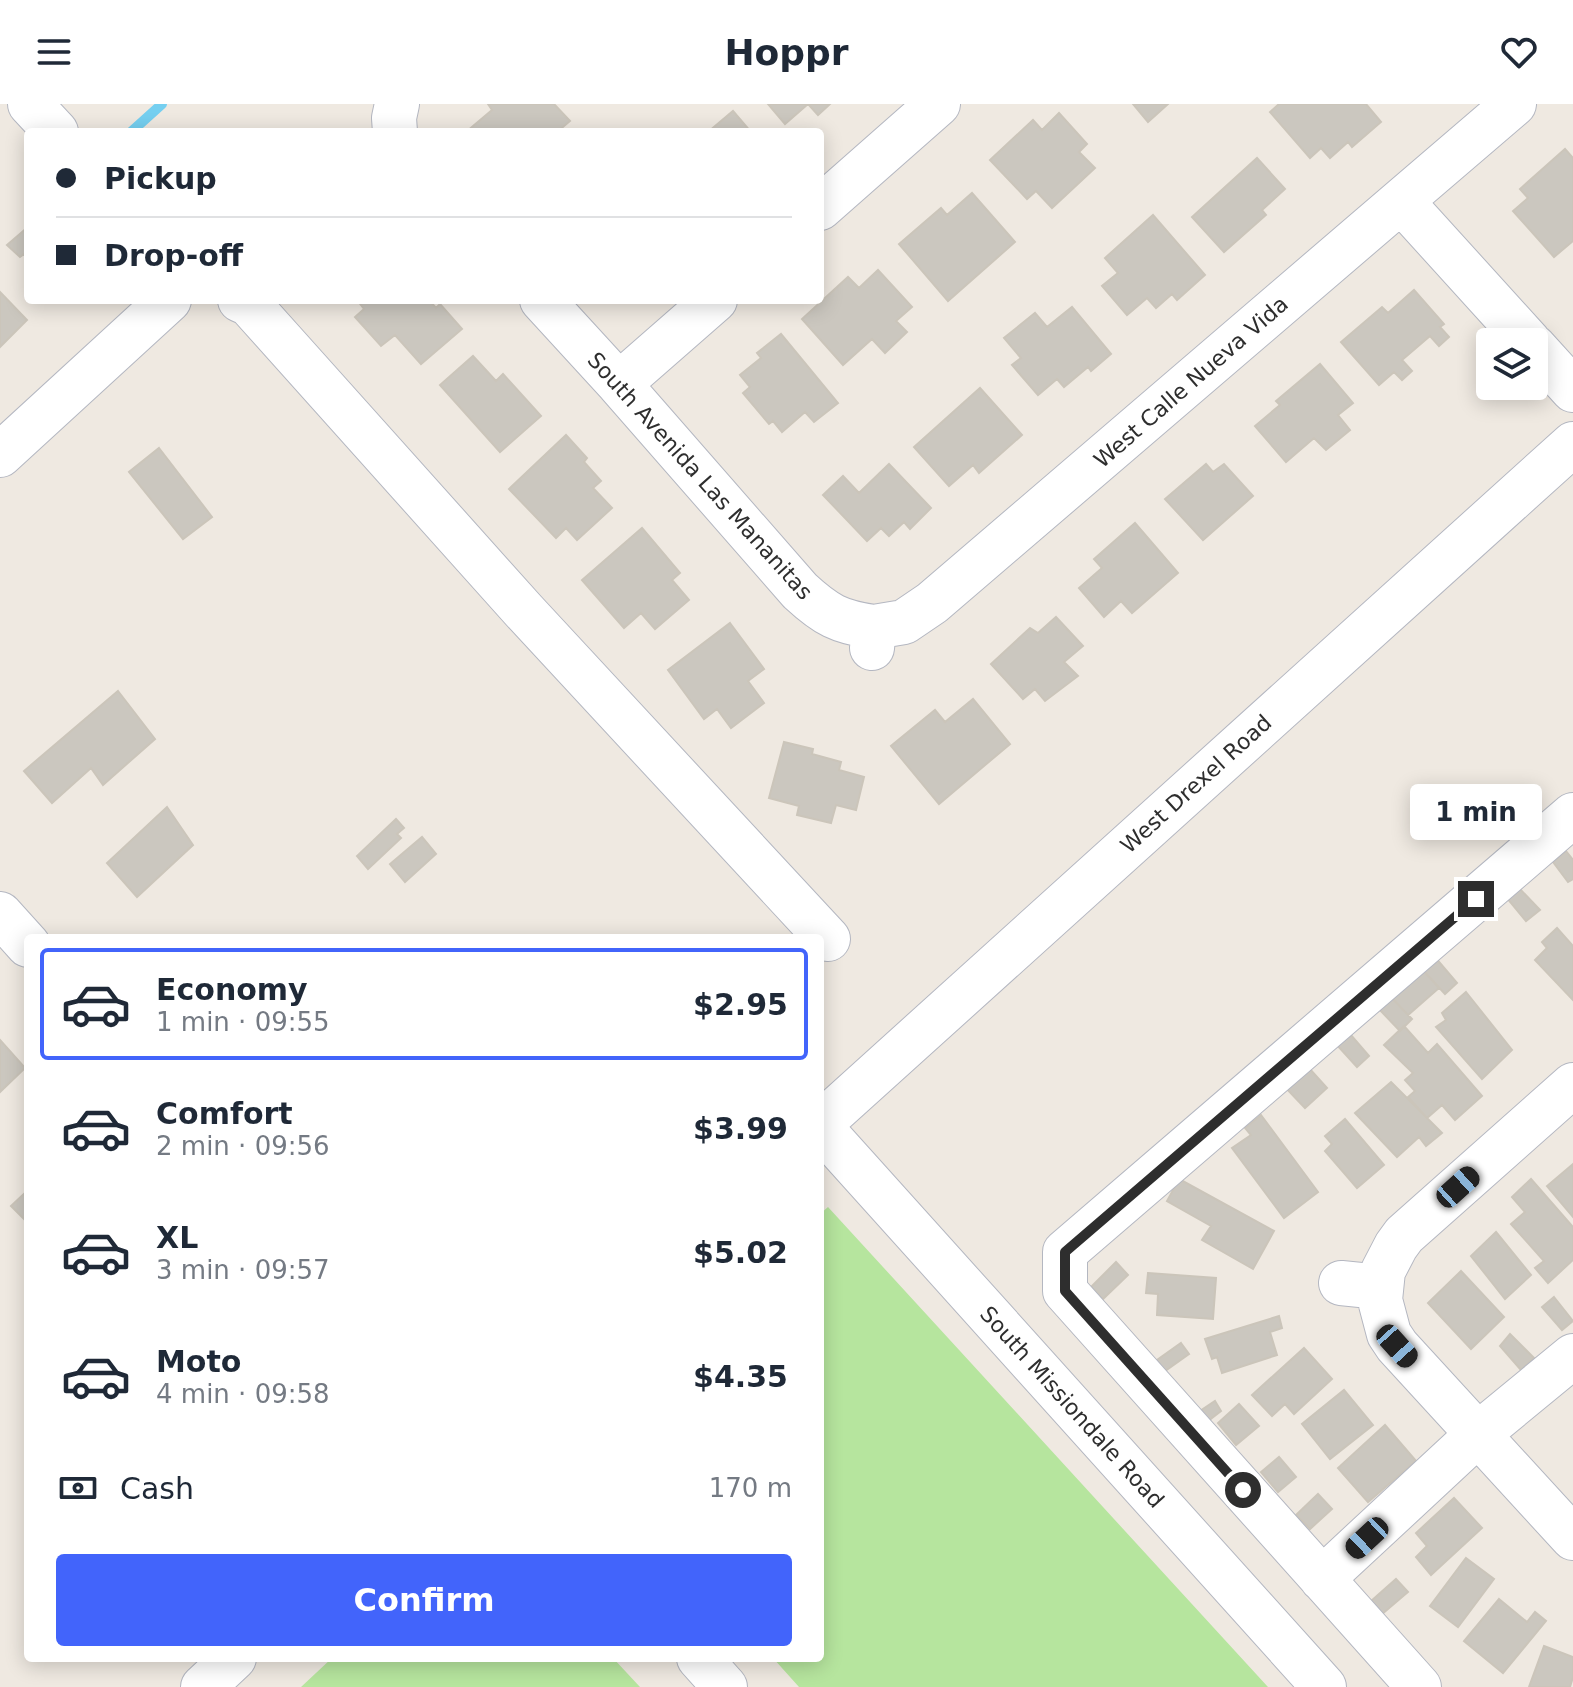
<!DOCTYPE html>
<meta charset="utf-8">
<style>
:root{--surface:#fff;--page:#f6f6f7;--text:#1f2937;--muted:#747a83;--line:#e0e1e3;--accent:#4264fb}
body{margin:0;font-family:"DejaVu Sans",sans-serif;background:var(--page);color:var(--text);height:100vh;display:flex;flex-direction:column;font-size:30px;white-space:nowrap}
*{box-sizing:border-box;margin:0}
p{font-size:26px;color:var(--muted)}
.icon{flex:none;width:44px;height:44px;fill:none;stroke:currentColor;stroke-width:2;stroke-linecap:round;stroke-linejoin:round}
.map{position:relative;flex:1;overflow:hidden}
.details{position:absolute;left:24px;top:830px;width:800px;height:728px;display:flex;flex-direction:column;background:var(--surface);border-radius:8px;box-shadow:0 4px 20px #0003}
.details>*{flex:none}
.top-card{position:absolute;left:24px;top:24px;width:800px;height:176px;border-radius:8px;box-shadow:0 4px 20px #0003;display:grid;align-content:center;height:176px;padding:0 32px;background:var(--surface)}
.fabs{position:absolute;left:1476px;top:224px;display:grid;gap:16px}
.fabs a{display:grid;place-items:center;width:72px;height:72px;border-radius:8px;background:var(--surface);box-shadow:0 4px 20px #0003;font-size:40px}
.end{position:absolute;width:36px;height:36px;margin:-18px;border:10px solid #2e2e2e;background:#fff;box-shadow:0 0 0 4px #fff}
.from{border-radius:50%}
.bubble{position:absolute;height:56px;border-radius:8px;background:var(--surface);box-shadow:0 4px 20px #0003;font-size:26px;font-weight:600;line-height:56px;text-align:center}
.car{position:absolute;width:24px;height:48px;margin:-24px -12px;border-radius:10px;box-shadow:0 0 6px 2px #0007;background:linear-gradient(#222 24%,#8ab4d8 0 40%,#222 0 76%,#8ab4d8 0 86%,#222 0)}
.top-card b{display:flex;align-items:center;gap:28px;height:76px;font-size:30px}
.top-card b+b{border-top:2px solid var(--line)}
.top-card i{width:20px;height:20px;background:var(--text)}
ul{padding:14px 0 0;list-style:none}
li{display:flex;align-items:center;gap:24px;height:112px;margin:0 16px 12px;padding:0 16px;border:4px solid transparent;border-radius:8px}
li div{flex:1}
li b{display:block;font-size:30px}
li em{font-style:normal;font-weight:600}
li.on{border-color:var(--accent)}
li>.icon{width:72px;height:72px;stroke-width:1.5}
.pay{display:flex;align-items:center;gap:20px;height:88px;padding:0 32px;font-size:30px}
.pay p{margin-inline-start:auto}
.button{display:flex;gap:16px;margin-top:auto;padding:16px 32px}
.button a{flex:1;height:92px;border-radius:8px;background:var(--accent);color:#fff;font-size:32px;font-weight:600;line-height:92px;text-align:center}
header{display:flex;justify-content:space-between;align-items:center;height:104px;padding:0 32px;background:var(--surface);font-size:36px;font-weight:600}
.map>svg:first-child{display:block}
.green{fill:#b6e59e}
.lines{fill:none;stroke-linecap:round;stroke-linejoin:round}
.stream{stroke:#75cff0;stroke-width:10}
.building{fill:#cbc7bf;stroke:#cbc5ba;stroke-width:2}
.minor-casing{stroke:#b4b7c1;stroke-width:46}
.minor{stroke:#fff;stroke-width:44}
.route{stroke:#2e2e2e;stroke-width:10}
.labels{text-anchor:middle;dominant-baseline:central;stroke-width:8;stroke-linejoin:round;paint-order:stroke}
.street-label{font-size:22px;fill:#2e2e2e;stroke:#fff}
</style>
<header><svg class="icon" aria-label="menu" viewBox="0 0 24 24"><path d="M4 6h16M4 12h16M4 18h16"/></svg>Hoppr<svg class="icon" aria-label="heart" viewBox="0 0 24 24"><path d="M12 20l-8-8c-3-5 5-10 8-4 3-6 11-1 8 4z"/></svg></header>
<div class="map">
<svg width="1573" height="1583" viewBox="0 0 1573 1583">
<rect width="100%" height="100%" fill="#efe9e1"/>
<!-- green -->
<path class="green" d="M828,1103l440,480h-469l-26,-29h47v-444z
M332,1554h281l27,29h-339z"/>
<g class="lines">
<!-- stream -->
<path class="stream" d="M131,28l31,-28"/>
</g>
<!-- building -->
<path class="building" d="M488,0h66l16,17 -13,11h-91l26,-22z
M768,0h40l-23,20z
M808,0h22l-12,11z
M1133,0h35l-20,18z
M1279,0h87l15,18 -29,25 -4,-5 -18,16 -9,-10 -11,10 -40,-46z
M733,7l18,21h-43z
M1059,9l28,31 -8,8 16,16 -43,40 -16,-17 -9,8 -37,-39 43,-40 9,10z
M1565,45l8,9v83l-19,16 -41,-46 15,-13 -8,-9z
M1257,54l28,31 -23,21 4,5 -42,37 -32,-35z
M972,89l43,49 -67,59 -49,-57 42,-36 6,7z
M1153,111l52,60 -28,25 -5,-6 -16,14 -9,-10 -20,17 -25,-29 16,-13 -13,-15z
M28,123v31l-4,-4 -4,3 -13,-12z
M878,166l34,37 -16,14 11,11 -22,21 -13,-14 -29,26 -41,-46 46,-42 11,11z
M1414,186l30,34 -4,3 9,10 -10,9 -9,-10 -28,24 10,11 -10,9 -8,-8 -15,13 -38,-43 41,-35 6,6z
M0,188l27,28 -27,27z
M359,196h70l7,8 4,-4 22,25 -41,35 -26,-29 -14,11 -26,-29 9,-8 -6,-8z
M1072,203l39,47 -20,17 -3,-4 -24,20 -7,-8 -19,16 -26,-30 9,-7 -17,-20 31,-25 12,14z
M781,230l57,69 -24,19 -9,-10 -23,20 -9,-11 -4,3 -26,-31 7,-6 -10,-12 21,-17 -4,-5z
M473,252l23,25 7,-7 38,42 -41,36 -60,-67z
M1320,260l33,39 -15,12 12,15 -24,20 -12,-12 -28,24 -31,-36 25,-21 -4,-4z
M980,284l42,47 -43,38 -6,-8 -24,21 -35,-39z
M566,331l21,23 -3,4 17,19 -8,7 19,20 -35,32 -11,-12 -10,10 -47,-49z
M159,344l53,69 -29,22 -54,-67z
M889,360l42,44 -21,21 -6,-7 -15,14 -8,-8 -14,13 -44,-46 20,-19 16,17z
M1206,360l7,8 11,-8 29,32 -50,44 -38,-41z
M1135,419l43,50 -46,40 -11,-12 -17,16 -25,-29 23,-20 -8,-9z
M642,424l38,45 -8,7 17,20 -34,29 -14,-16 -17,15 -42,-48z
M1056,513l27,29 -19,16 14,14 -33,25 -10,-12 -12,10 -32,-35 39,-36 8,5z
M730,519l34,46 -16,12 16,22 -33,25 -14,-19 -13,10 -36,-49z
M118,587l37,48 -52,46 -12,-17 -39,35 -28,-32z
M973,595l37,45 -71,60 -48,-58 44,-36 10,12z
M784,638l29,7 -1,5 29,8 -2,8 25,7 -8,33 -20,-5 -5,18 -34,-8 2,-9 -30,-8z
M167,703l26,38 -56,52 -30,-34z
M396,715l8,9 -7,6 4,4 -33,31 -11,-13z
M422,733l14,17 -31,28 -15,-18z
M1566,747l7,9v19l-5,3 -15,-20z
M1518,783l22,23 -14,11 -20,-24z
M1557,824l16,18v54l-38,-40 12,-12 -5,-6z
M1434,852l23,27 -12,11 -24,-26z
M1421,864l18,20 -31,27 -18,-19z
M1466,888l46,58 -30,29 -46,-52 10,-7 -4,-7z
M1390,892l22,23 -12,12 -22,-23z
M1404,922l24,27 9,-9 45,52 -27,24 -13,-15 -15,13 -19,-21 7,-6 -10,-11 8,-7 -29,-28z
M1350,930l19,22 -12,11 -20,-22z
M0,936l25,28 -25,24z
M1308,963l19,21 -22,20 -20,-21z
M1391,978l51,51 -16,13 -7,-9 -22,20 -42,-44z
M1261,1011l57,77 -34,26 -52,-70 19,-13 -6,-7z
M1345,1015l39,46 -27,23 -32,-37 7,-7 -7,-8z
M1573,1060v53l-26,-31z
M1179,1075l95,52 -21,38 -51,-29 9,-14 -44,-25z
M1531,1075l42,48v33l-25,23 -13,-15 9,-7 -33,-37 14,-12 -13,-15z
M28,1086v33l-17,-17z
M1496,1128l35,43 -26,24 -34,-43z
M1116,1158l12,13 -25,24 -12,-12z
M1461,1167l43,46 -33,32 -43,-46z
M1148,1169l68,5 -3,41 -56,-4 1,-21 -12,-1z
M1554,1193l19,24 -11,9 -20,-23z
M1279,1212l3,12 -12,4 7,23 -55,18 -5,-16 -5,2 -7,-20z
M1510,1230l24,24 -13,12 -21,-24z
M1181,1239l8,11 -24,17 -8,-11z
M1304,1244l28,31 -38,35 -9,-10 -13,12 -20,-21z
M1344,1286l29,35 -43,34 -28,-35z
M1215,1297l6,10 -13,10 -8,-10z
M1239,1300l20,22 -23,19 -18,-22z
M1385,1321l31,36 -48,41 -30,-34z
M1279,1353l17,20 -18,15 -17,-20z
M1318,1390l14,15 -22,20 -14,-14z
M1454,1394l28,30 -51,47 -15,-18 11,-11 -11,-13z
M1466,1454l28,21 -36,48 -28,-21z
M1396,1475l12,13 -26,22 -11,-13z
M1499,1495l28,23 8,-10 11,9 -43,52 -39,-32z
M1544,1542l29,11v20l-3,10h-41z"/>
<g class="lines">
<!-- minor casing -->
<g class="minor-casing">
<path id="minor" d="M30,0l26,28
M395,28l-1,-14 3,-14
M1402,98l127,140
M820,104l118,-104
M240,196l9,4 275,307 304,328
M542,196l77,84 181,207c26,24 39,31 74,36
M1534,243l39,43
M619,280l96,-84
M0,351l169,-155
M872,544l2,-21 30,-5 28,-19 582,-499
M0,810l28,31
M1573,981l-169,150 -8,11 -13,25 -3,29 9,34 8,12 176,192
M820,1020l753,-680
M820,1023l504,560
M1341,1179l39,4
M1322,1475l155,-144 96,-79
M699,1554l26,29
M203,1583l31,-29
M1419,1583l-354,-396v-39l508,-437"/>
</g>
<!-- minor -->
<use href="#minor" class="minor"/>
</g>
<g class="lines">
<!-- route -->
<path class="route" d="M1243,1386l-178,-199v-39l411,-353"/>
</g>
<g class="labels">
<!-- street labels -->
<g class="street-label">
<text transform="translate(1191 278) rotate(-41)">West Calle Nueva Vida</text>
<text transform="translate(700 372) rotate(48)">South Avenida Las Mananitas</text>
<text transform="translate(1196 680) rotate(-42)">West Drexel Road</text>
<text transform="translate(1072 1303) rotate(48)">South Missiondale Road</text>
</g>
</g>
</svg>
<div class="fabs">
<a><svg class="icon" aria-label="layers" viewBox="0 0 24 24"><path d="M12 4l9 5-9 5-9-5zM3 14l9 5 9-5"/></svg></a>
</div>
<i class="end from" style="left:1243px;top:1386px"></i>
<i class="end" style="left:1476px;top:795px"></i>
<div class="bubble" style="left:1410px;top:680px;width:132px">1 min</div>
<i class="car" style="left:1458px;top:1083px;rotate:48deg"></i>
<i class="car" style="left:1397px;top:1242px;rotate:138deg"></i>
<i class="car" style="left:1367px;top:1434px;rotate:227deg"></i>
<div class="top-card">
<b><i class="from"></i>Pickup</b>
<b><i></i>Drop-off</b>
</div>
<section class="details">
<ul>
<li class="on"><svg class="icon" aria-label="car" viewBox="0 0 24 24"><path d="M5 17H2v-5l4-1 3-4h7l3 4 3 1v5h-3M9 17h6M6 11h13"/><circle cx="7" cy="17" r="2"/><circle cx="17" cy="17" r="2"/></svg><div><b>Economy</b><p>1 min · 09:55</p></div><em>$2.95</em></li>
<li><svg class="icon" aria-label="car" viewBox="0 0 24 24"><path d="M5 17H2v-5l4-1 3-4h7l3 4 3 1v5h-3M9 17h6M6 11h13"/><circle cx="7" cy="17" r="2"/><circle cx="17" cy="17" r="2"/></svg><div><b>Comfort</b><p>2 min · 09:56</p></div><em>$3.99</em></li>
<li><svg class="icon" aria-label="car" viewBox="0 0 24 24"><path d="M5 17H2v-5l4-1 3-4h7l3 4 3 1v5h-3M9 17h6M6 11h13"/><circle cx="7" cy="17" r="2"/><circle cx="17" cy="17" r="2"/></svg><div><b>XL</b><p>3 min · 09:57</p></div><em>$5.02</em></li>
<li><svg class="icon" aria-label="car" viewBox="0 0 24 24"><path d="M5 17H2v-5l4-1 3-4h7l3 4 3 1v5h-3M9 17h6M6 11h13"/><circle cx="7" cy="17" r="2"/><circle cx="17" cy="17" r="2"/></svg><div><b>Moto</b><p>4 min · 09:58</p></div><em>$4.35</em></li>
</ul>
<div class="pay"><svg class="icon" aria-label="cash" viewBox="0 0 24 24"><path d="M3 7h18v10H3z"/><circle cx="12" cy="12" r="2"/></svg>Cash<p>170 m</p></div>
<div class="button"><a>Confirm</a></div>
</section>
</div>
